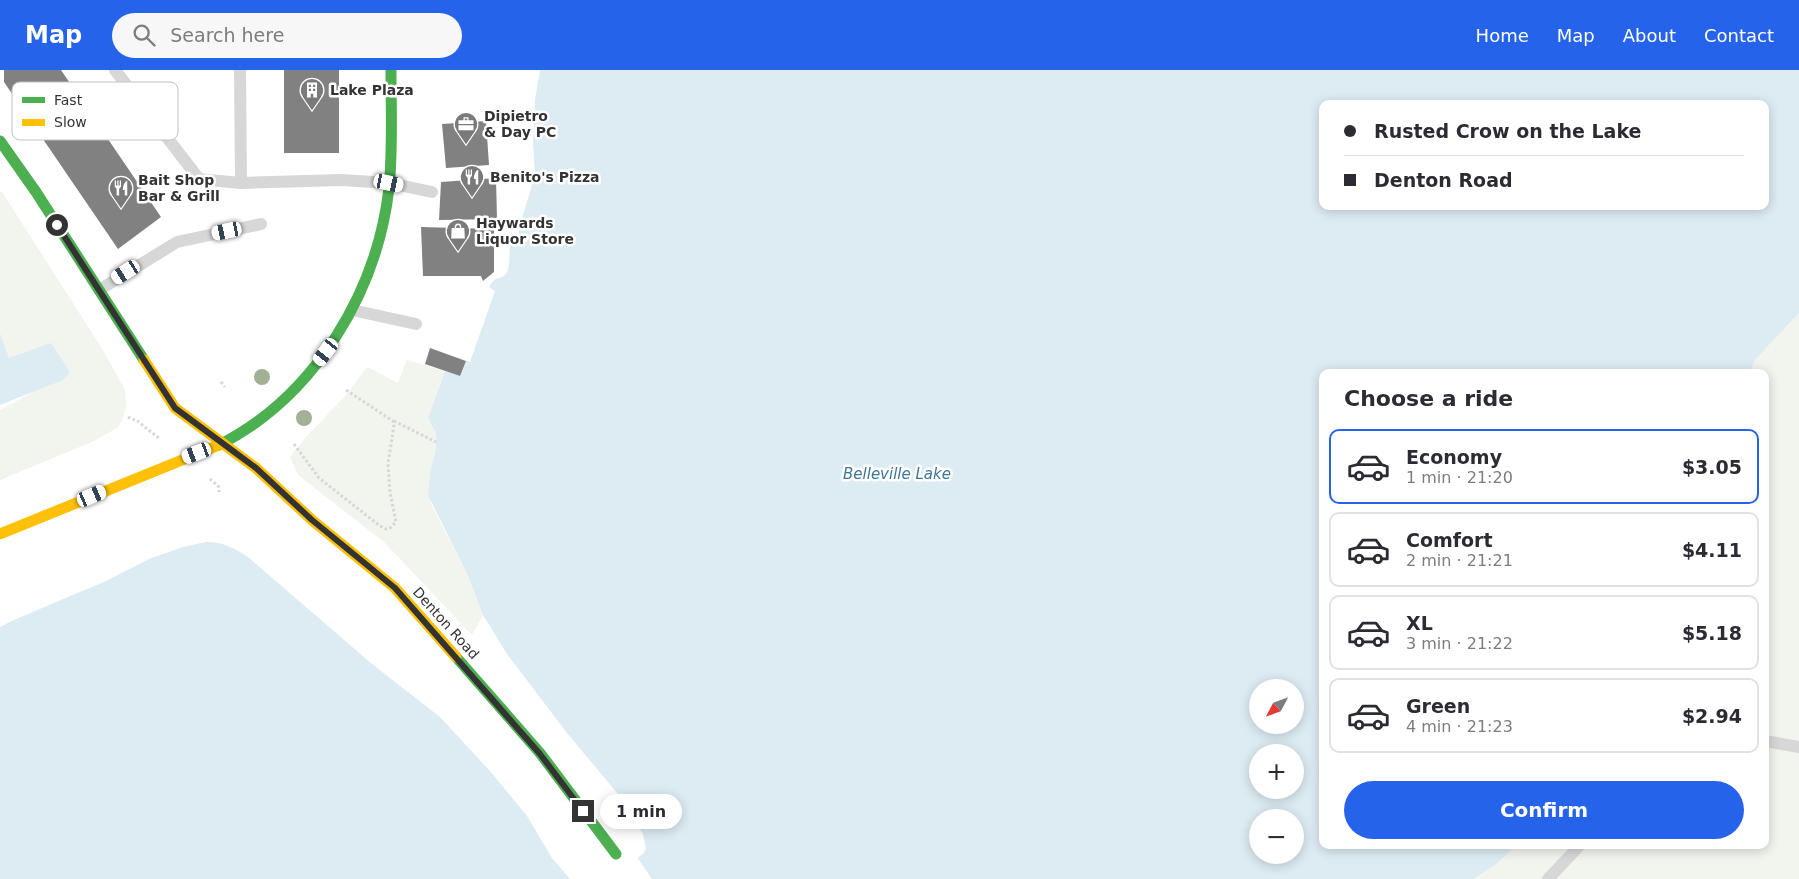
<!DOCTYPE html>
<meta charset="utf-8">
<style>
:root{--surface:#fff;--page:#f7f7f7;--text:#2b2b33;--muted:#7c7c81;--line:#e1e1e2;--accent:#2563eb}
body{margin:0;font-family:"DejaVu Sans",sans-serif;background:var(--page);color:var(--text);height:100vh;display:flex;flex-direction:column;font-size:19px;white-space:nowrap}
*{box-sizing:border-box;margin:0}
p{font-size:16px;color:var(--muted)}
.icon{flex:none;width:28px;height:28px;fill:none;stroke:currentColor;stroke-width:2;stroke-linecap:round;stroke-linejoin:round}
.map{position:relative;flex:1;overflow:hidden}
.details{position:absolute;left:1319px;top:299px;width:450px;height:480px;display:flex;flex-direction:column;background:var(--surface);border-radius:10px;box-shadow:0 2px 12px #0003}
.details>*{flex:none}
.guide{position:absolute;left:1319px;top:30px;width:450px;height:110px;border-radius:10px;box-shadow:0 2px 12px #0003;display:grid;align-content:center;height:110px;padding:0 25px;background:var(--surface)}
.needle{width:32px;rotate:229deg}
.controls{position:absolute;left:1249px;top:609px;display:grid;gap:10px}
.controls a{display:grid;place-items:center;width:55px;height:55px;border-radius:50%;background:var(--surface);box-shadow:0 2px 12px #0003;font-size:25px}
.end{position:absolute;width:22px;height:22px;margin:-11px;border:6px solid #333;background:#fff;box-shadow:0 0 0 2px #fff}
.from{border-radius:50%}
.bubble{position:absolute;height:35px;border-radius:18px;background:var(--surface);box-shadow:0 2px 12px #0003;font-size:16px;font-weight:800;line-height:35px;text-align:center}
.car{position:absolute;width:15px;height:30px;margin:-15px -8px;border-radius:6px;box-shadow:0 0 4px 1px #0007;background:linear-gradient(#fff 24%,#345 0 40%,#fff 0 76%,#345 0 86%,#fff 0)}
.guide b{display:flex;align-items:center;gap:18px;height:48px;font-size:19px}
.guide b+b{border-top:1px solid var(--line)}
.guide i{width:12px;height:12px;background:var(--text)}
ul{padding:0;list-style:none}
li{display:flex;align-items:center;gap:15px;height:75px;margin:0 10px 8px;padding:0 15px;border:2px solid var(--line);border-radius:10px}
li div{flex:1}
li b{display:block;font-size:19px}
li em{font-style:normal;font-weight:800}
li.selected{border-color:var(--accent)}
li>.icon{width:45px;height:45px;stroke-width:1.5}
h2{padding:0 25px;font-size:22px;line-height:60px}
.cta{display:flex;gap:10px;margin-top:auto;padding:10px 25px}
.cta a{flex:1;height:58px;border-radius:30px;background:var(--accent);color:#fff;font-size:20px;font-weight:800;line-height:58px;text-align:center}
header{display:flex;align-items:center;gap:30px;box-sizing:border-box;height:70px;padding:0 25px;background:var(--accent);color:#fff}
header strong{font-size:24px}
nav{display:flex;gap:28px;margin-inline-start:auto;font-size:18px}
.search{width:350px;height:45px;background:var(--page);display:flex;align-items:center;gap:12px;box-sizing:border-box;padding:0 18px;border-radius:28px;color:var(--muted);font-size:19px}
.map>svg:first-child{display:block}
.green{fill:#f1f5ed}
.water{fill:#ddebf3;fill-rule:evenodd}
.pier{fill:#fff}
.building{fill:#818181}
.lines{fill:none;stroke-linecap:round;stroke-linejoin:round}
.path{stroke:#d6d6d6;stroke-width:3;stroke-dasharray:2.5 2.5;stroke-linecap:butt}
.lane{stroke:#d7d7d7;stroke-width:12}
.fast{stroke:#4caf50;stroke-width:11}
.slow{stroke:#ffc107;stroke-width:11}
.tree{fill:#a2b095}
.route{stroke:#333;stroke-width:6}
.labels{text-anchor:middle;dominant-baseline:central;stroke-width:5;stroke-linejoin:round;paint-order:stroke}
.poi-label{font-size:14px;font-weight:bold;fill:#333;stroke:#fff;text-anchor:start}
.street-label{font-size:14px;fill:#333;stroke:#fff}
.water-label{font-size:15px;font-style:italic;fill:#3f7597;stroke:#fff}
.key{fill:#fff;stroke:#c2c2c2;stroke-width:1}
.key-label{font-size:14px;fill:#333}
</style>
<header>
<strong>Map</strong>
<div class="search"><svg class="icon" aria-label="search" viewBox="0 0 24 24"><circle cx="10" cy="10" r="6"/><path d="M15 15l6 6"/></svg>Search here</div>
<nav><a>Home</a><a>Map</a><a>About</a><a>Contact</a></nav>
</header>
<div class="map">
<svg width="1799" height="809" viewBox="0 0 1799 809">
<rect width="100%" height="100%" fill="#fff"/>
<!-- green -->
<path class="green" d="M0,122h2l99,155 24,43 1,18 -4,13 -5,7 -23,13 -94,39v-70l70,-38 -61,-14 -9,-25z
M1799,243v566h-326l24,-15 19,-19h249v-473h-15l5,-12z
M407,290l38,11 -17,47 8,15 -1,21 -4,14v36l37,72 15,39 -11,20 -87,-92 -87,-68 -8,-18 16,-20 40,-42 21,-28 31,16z"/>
<!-- water -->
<path class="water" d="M540,0h1259v243l-44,47 -5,12h-428v473h194l-19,19 -24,15h-864l34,-25 3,-5 -3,-15 -25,-40 -51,-61 -60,-79 -24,-39 -15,-39 -40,-81 3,-27 4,-14 1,-12v-9l-8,-15 17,-47 15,5 6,-15 4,1 25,-71 -6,-4c7,-12 8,-6 16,-12 6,-5 4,-22 5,-29h5l2,-3 3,-18 15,-50 -2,-31 2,-44zM1322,34h443v102h-443zM1258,618h37v37h-37zM1258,682h37v38h-37zM1258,748h37v37h-37z
M0,263l9,25 42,-15 19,29 -7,8 -63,25z
M206,472c17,0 28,6 42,15l124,107 68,53 50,54 37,45 25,42 18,21h-570v-252l16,-8 90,-38 43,-22 34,-12z"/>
<!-- pier -->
<path class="pier" d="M637,787l15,22h-45l1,-2z"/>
<!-- building -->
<path class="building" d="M4,0h57l100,147 -43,32 -114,-167z
M284,0h55v83h-55z
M486,51l3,44 -43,3 -4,-44z
M496,108l1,41 -58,1 2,-38z
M421,157l73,2v43l-11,9 -2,-5h-58z
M430,278l36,13 -6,15 -35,-12z"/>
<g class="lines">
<!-- path -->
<path class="path" d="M221,312l4,5
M128,347l11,5
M394,351l42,21
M141,354l19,15
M294,374l25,34 61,48 6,3 4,-1 6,-6 -6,-30 -2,-28 6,-39 -1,-4 -47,-31
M210,409l9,8v5"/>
<!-- lane -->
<path class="lane" d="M115,0l84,109 42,4
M240,0l1,113 101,-3 47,3 43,9
M99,220l78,-48 84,-18
M352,240l64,14
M1765,671l34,6
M1548,809l32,-34"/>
<!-- fast -->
<path class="fast" d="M0,71l36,51 108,168
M219,375c95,-48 158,-152 170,-257 4,-39 2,-79 2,-118
M456,587l84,96 76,101"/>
<!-- slow -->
<path class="slow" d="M144,290l31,48 81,60 56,52 83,68 61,69
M0,464l219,-89"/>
</g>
<!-- trees -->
<g class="tree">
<circle cx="262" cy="307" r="8"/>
<circle cx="304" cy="348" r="8"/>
</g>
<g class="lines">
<!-- route -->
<path class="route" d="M57,155l118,183 81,60 56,52 83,68 145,166 43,57"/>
</g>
<!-- icons -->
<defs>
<g id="building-pin" transform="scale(1.25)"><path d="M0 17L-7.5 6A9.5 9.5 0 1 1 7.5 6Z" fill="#7a7a7a" stroke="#fff"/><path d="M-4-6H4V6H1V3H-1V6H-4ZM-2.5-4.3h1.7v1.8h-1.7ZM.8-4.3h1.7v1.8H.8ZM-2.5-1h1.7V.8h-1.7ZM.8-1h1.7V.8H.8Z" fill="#fff"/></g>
<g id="office-pin" transform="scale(1.25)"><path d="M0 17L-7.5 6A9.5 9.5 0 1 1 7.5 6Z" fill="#7a7a7a" stroke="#fff"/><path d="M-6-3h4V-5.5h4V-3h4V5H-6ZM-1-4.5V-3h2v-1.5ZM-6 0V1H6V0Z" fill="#fff"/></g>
<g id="restaurant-pin" transform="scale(1.25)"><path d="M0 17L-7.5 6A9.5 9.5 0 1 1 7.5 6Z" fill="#7a7a7a" stroke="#fff"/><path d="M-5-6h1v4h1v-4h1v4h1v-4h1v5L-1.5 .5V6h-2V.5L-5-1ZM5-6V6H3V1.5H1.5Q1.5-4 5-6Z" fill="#fff"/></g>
<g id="shop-pin" transform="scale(1.25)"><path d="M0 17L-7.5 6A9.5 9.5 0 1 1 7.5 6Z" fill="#7a7a7a" stroke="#fff"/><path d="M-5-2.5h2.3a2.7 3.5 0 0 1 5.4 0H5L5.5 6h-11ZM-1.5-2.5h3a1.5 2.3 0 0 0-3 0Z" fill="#fff"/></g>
</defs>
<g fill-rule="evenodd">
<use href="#building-pin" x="312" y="20"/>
<use href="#office-pin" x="466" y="54"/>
<use href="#restaurant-pin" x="472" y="107"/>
<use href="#restaurant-pin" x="121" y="118"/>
<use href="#shop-pin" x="458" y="161"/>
</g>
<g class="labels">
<!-- poi labels -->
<g class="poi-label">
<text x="330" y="20">Lake Plaza</text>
<text x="484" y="46">Dipietro<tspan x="484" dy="16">&amp; Day PC</tspan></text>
<text x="490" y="107">Benito's Pizza</text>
<text x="138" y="110">Bait Shop<tspan x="138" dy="16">Bar &amp; Grill</tspan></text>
<text x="476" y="153">Haywards<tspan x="476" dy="16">Liquor Store</tspan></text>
</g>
<!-- street labels -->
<g class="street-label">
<text transform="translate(446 553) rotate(48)">Denton Road</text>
</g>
<!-- water labels -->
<g class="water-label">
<text x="897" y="404">Belleville Lake</text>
</g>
</g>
<!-- legend -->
<rect x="12" y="12" width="166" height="58" rx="8" class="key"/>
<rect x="22" y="27" width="23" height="6" fill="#4caf50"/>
<rect x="22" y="49" width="23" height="7" fill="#ffc107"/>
<g class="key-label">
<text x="54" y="35">Fast</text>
<text x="54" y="57">Slow</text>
</g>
</svg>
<div class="controls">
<a><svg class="needle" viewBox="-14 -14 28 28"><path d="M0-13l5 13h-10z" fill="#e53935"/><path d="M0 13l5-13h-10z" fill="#7c7c81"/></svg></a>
<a>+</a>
<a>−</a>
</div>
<i class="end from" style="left:57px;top:155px"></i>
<i class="end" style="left:583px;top:741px"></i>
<div class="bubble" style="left:600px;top:724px;width:82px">1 min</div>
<i class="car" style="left:389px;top:113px;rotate:102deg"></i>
<i class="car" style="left:227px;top:161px;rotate:258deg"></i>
<i class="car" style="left:126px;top:202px;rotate:238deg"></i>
<i class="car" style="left:326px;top:282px;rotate:217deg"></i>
<i class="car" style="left:197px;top:383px;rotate:249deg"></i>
<i class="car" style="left:92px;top:426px;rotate:67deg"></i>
<div class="guide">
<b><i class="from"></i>Rusted Crow on the Lake</b>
<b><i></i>Denton Road</b>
</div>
<section class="details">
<h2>Choose a ride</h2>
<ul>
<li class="selected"><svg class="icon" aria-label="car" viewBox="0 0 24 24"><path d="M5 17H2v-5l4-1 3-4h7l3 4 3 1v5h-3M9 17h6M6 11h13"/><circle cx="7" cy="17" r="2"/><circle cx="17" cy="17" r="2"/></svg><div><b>Economy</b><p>1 min · 21:20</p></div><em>$3.05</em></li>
<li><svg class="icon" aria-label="car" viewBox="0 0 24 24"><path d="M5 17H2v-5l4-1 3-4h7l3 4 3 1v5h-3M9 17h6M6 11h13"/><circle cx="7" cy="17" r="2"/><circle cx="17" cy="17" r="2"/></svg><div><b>Comfort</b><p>2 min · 21:21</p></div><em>$4.11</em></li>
<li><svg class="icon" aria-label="car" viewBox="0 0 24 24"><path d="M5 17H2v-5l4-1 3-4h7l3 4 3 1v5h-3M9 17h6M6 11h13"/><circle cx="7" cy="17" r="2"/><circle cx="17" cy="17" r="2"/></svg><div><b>XL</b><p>3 min · 21:22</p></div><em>$5.18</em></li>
<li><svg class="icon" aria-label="car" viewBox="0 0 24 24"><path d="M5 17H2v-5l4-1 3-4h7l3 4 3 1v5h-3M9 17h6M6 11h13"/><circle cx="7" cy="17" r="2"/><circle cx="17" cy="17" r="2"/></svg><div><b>Green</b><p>4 min · 21:23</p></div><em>$2.94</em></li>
</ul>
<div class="cta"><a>Confirm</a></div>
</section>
</div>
